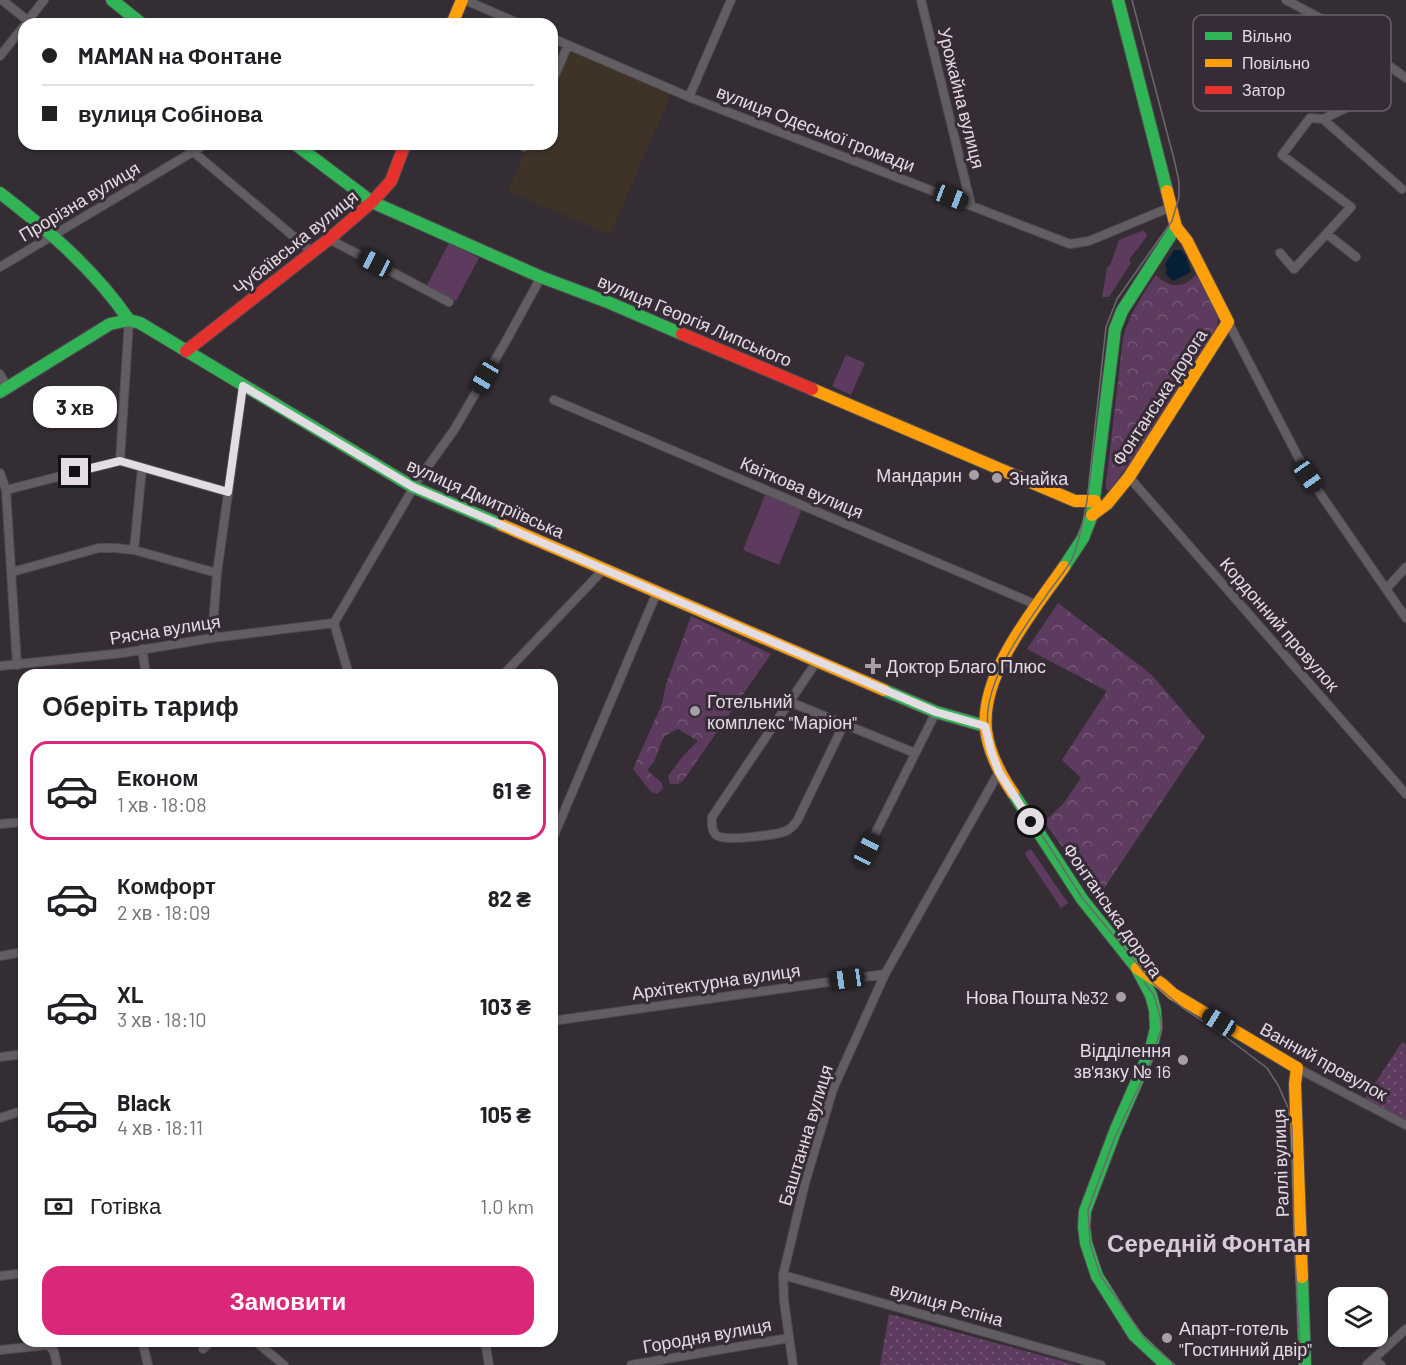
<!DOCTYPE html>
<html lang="uk">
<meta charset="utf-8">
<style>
:root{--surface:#fff;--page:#f2f2f2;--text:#202124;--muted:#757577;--line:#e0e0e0;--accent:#db2777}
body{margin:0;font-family:Barlow,sans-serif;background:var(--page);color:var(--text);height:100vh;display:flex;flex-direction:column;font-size:22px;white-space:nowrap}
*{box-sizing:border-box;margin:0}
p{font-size:20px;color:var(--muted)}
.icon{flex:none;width:33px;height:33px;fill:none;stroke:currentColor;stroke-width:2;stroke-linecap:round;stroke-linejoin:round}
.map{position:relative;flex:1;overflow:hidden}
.details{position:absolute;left:18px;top:669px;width:540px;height:678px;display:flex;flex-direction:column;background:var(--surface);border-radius:18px;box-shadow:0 2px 4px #0004}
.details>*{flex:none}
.hud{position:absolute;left:18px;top:18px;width:540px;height:132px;border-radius:18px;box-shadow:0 2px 4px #0004;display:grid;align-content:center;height:132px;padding:0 24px;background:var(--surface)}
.fabs{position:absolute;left:1328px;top:1287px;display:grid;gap:12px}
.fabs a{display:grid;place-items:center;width:60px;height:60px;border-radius:12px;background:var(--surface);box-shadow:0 2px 4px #0004;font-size:30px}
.end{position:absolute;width:27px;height:27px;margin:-14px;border:8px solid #e3dce3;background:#111;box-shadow:0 0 0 3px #111}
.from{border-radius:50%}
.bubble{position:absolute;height:42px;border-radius:18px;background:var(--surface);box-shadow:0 2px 4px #0004;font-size:20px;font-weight:700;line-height:42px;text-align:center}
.car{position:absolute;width:18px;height:36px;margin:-18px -9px;border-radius:8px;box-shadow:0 0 4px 2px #0007;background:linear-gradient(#222 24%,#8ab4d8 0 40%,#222 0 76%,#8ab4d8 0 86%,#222 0)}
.hud b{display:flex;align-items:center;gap:21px;height:57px;font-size:22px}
.hud b+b{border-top:2px solid var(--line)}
.hud i{width:15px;height:15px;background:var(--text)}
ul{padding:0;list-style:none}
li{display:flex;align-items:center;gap:18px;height:99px;margin:0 12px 9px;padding:0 12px;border:3px solid transparent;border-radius:18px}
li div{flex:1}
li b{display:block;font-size:22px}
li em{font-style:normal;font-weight:700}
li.current{border-color:var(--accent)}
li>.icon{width:54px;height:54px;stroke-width:1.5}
h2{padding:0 24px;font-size:27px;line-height:72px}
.pay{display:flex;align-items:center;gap:15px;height:66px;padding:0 24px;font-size:22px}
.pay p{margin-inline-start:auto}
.cta{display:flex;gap:12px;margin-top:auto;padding:12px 24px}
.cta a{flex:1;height:69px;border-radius:18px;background:var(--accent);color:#fff;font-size:24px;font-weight:700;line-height:69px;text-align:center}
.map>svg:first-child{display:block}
.education{fill:#3f3328}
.green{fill:#5c3b5e}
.forest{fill:url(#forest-crowns)}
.park{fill:url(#park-dots)}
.water{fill:#052035}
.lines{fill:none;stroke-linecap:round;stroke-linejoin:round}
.street-casing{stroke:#504a50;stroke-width:10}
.fast-casing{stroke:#504a50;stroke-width:14}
.slow-casing{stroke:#504a50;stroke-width:14}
.jam-casing{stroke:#504a50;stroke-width:14}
.street{stroke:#625d62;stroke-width:8}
.fast{stroke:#30b455;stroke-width:12}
.slow{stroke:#ff9f0a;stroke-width:12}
.jam{stroke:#e5322d;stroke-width:12}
.tram{stroke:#6c696c;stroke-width:1.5}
.route{stroke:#e3dce3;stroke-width:8}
.poi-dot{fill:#a69fa6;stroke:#362b37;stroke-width:2}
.labels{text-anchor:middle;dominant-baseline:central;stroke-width:6;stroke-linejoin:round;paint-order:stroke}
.street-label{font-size:18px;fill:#e3dce3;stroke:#362b37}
.poi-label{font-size:18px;fill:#e3dce3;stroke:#362b37;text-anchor:start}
.district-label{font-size:24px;font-weight:bold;fill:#d8c9d8;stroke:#362b37}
.key{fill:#362b37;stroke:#6a606b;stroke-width:1.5}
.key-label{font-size:16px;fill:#e3dce3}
</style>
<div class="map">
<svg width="1406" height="1365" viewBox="0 0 1406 1365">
<defs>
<pattern id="forest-crowns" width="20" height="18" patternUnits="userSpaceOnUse" patternTransform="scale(1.5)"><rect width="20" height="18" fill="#5c3b5e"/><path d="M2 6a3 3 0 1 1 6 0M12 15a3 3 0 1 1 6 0" fill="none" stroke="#735775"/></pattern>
<pattern id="park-dots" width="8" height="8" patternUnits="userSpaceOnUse" patternTransform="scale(1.5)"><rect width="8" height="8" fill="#5c3b5e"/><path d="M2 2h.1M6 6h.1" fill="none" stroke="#735775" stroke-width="1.8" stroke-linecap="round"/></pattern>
</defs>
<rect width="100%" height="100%" fill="#342e34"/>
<!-- education -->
<path class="education" d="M568,49l103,45 -61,141 -102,-44 20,-47h24v-58z"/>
<!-- green -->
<path class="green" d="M1144,230l3,6 -18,24 2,3 -22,34h-7l5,-30 3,-1 9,-26z
M449,243l30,15 -23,43 -29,-16z
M846,355l19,8 -14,32 -19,-9z
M765,495l37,14 -23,56 -36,-15z
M1031,849l37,54 -7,5 -35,-52 -1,-3z"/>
<!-- forest -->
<path class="forest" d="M1197,273l21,38 -1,21 -85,128 -23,31 -3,-2v-5l17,-146c6,-24 19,-42 33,-63 14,14 29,14 41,-2z
M1058,603l93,71 54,63 -106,159 -55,-74 19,-18 18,-26 -19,-18 45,-69 -80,-42z
M691,616l80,38 -88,127 -5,3h-8l-2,-8 15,-20 15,-15 -20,-12 -14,7 -10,26 -7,8 15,13 1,6 -6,5 -6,-2 -18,-23 29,-65 4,-20z"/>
<!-- park -->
<path class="park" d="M1402,1042l4,2v77l-42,-21z
M889,1314l188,51h-197z"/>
<!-- water -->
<path class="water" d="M1174,250h7l5,6 5,16 -18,9 -8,-8 2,-3 -2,-6z"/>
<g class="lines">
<!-- street casing -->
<g class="street-casing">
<path id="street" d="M2,0l30,24
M465,0l55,24
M921,0l50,205
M1286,0l43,23 77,55
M26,23l18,-23
M1329,23l-3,18 20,67 -23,11 79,70
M552,38l137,59 381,147 19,-3 82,-34
M0,56l24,-30
M552,82l16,-37
M689,97l42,-97
M184,144l128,108
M524,147l1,-3
M1327,234l29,23
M329,239l120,63
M1280,253l14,16 57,-62 -69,-52 28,-37 13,1
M0,267l206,-123
M1228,322l80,154 98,142
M0,374l7,13
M554,400l483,205
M120,461l9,-141
M0,473l6,17 11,175
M1129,477l277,317
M6,490l114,-29 108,31
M134,550l8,-82
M12,572l87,-24h16l19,2 83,23
M1387,588l19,-21
M212,638l5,-65 26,-187
M142,649l4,26
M817,661l-105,156c0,7 -1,13 4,18 8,7 60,0 70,-4 5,-2 8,-6 11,-10l47,-97
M0,666l123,-13 89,-15 122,-15
M349,675l-15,-52 84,-143 36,-50 52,-89 35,-64
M503,675l101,-106
M790,702l125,51
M0,824l24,-2
M552,840l105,-248
M867,850l69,-138
M0,956l24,-4
M552,1021l333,-47
M0,1057l24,-3
M1297,1068l109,57
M0,1118l24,-8
M783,1275l318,90
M0,1276l24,-3
M142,1341l6,24
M255,1341l29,24
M485,1341l4,24
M203,1349l8,-8
M0,1350l48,-5 6,6 3,14
M1373,1359l8,6
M631,1365l158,-27
M793,1365l-9,-64 -1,-26 22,-92 28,-94 52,-115 114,-202
M1367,1365l39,-36"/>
</g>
<!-- fast casing -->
<g class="fast-casing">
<path id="fast" d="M112,0l30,24
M1118,0l49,191
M295,144l77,58 169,75 69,26 72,31
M0,193c49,38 94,76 129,127
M0,392l110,-68 19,-4 11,3 273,164 89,38
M1064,567l19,-29 9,-23 23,-186 7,-18 54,-84
M884,690l52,22 49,14
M1013,793l69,106 54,68 15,28 4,15 1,18 -5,21 -35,80 -31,82 -1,16 2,16 11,33 37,59 32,30
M1302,1277l3,88"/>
</g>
<!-- slow casing -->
<g class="slow-casing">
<path id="slow" d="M452,24l10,-24
M812,389l263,112h20
M1092,515l15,-11 22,-27 99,-155 -41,-81 -11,-14 -9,-36
M502,525l382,165
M1013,793c-13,-19 -24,-39 -27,-63 -6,-56 48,-120 78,-163
M1137,968l25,16 11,10 124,74 -2,16 7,193"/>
</g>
<!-- jam casing -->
<g class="jam-casing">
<path id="jam" d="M682,334l130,55
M186,351l143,-112 43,-37 19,-21 14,-37"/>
</g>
<!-- street -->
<use href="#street" class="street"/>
<!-- fast -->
<use href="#fast" class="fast"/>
<!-- slow -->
<use href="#slow" class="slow"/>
<!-- jam -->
<use href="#jam" class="jam"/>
<!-- tram -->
<path class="tram" d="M1132,0l43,163 4,19v15l-7,24 -55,78 -11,28 -19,174c-4,19 -7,40 -15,58 -7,13 -18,25 -26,37 -24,34 -64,89 -58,132 2,15 7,29 13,44l82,127 71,85 29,24 43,29 41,31 11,17 9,20 5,22 2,112 7,126
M1144,982l10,13 6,21 1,13 -12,37 -34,71 -27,73 2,33 10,32 46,65 29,25"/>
</g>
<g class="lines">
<!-- route -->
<path class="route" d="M75,472l45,-11 108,31 15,-106 170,101 523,225 49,14 6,25 8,21 32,50"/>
</g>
<!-- markers -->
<g class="poi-dot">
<circle cx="974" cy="475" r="6"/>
<circle cx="997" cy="478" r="6"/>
<path d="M870 657h6v6h6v6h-6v6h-6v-6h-6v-6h6z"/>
<circle cx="695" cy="711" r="6"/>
<circle cx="1121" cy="997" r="6"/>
<circle cx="1183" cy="1060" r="6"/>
<circle cx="1167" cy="1338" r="6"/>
</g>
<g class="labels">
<!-- street labels -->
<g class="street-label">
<text transform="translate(962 98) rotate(76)">Урожайна вулиця</text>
<text transform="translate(816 128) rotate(21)">вулиця Одеської громади</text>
<text transform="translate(79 201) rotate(-31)">Прорізна вулиця</text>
<text transform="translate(295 242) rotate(-39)">Чубаївська вулиця</text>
<text transform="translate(695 320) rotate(23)">вулиця Георгія Липського</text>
<text transform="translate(1159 397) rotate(-57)">Фонтанська дорога</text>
<text transform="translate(802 487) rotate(23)">Квіткова вулиця</text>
<text transform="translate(486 498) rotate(24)">вулиця Дмитріївська</text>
<text transform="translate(1280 624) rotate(49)">Кордонний провулок</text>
<text transform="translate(165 629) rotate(-9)">Рясна вулиця</text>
<text transform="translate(1113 910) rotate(55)">Фонтанська дорога</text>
<text transform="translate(716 981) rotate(-8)">Архітектурна вулиця</text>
<text transform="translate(1324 1061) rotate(29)">Ванний провулок</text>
<text transform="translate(805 1135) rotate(-73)">Баштанна вулиця</text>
<text transform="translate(1280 1163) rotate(-92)">Раллі вулиця</text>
<text transform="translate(947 1304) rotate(16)">вулиця Рєпіна</text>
<text transform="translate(707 1335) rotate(-10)">Городня вулиця</text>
</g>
<!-- poi labels -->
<g class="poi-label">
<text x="962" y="475" text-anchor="end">Мандарин</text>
<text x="1009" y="478">Знайка</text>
<text x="886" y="666">Доктор Благо Плюс</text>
<text x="707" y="701">Готельний<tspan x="707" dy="21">комплекс "Маріон"</tspan></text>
<text x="1109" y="997" text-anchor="end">Нова Пошта №32</text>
<text x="1171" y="1050" text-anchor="end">Відділення<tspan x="1171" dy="21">зв'язку № 16</tspan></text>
<text x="1179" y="1328">Апарт-готель<tspan x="1179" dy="21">"Гостинний двір"</tspan></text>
</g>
<!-- district labels -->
<g class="district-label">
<text x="1209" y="1242">Середній Фонтан</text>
</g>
</g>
<!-- legend -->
<rect x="1193" y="15" width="198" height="96" rx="9" class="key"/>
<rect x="1205" y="32" width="27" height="8" fill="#30b455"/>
<rect x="1205" y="59" width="27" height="8" fill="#ff9f0a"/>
<rect x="1205" y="86" width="27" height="8" fill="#e5322d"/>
<g class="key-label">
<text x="1242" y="42">Вільно</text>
<text x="1242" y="69">Повільно</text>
<text x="1242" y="96">Затор</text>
</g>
</svg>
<div class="fabs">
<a><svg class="icon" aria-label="layers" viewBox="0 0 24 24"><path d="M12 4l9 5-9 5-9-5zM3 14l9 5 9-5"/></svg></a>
</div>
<i class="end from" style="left:1031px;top:822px"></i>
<i class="end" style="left:75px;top:472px"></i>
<div class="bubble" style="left:33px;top:386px;width:84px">3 хв</div>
<i class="car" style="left:951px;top:197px;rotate:111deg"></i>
<i class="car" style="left:375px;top:263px;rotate:298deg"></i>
<i class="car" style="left:485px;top:377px;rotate:211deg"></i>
<i class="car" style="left:1308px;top:476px;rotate:145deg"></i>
<i class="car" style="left:867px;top:850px;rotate:26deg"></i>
<i class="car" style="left:847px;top:979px;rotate:262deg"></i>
<i class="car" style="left:1219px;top:1022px;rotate:302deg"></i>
<div class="hud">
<b><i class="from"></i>MAMAN на Фонтане</b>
<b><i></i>вулиця Собінова</b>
</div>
<section class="details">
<h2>Оберіть тариф</h2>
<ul>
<li class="current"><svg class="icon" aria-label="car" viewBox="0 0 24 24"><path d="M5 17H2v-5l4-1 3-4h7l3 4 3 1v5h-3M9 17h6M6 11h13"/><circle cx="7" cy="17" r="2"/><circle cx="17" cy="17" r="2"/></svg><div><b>Економ</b><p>1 хв · 18:08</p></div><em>61 ₴</em></li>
<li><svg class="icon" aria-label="car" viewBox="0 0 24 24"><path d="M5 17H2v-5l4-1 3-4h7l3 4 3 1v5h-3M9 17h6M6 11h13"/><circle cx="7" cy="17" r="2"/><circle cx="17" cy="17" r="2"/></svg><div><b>Комфорт</b><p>2 хв · 18:09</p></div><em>82 ₴</em></li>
<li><svg class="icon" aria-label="car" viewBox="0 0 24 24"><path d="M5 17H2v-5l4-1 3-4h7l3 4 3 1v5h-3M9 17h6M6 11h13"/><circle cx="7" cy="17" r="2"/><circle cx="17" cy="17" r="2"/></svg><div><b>XL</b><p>3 хв · 18:10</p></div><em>103 ₴</em></li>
<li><svg class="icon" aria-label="car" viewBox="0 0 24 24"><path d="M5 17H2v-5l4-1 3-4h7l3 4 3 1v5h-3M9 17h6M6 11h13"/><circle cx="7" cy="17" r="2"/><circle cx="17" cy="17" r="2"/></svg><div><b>Black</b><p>4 хв · 18:11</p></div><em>105 ₴</em></li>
</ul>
<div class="pay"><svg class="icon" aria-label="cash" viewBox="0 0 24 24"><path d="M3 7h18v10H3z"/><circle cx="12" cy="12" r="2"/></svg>Готівка<p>1.0 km</p></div>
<div class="cta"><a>Замовити</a></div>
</section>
</div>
